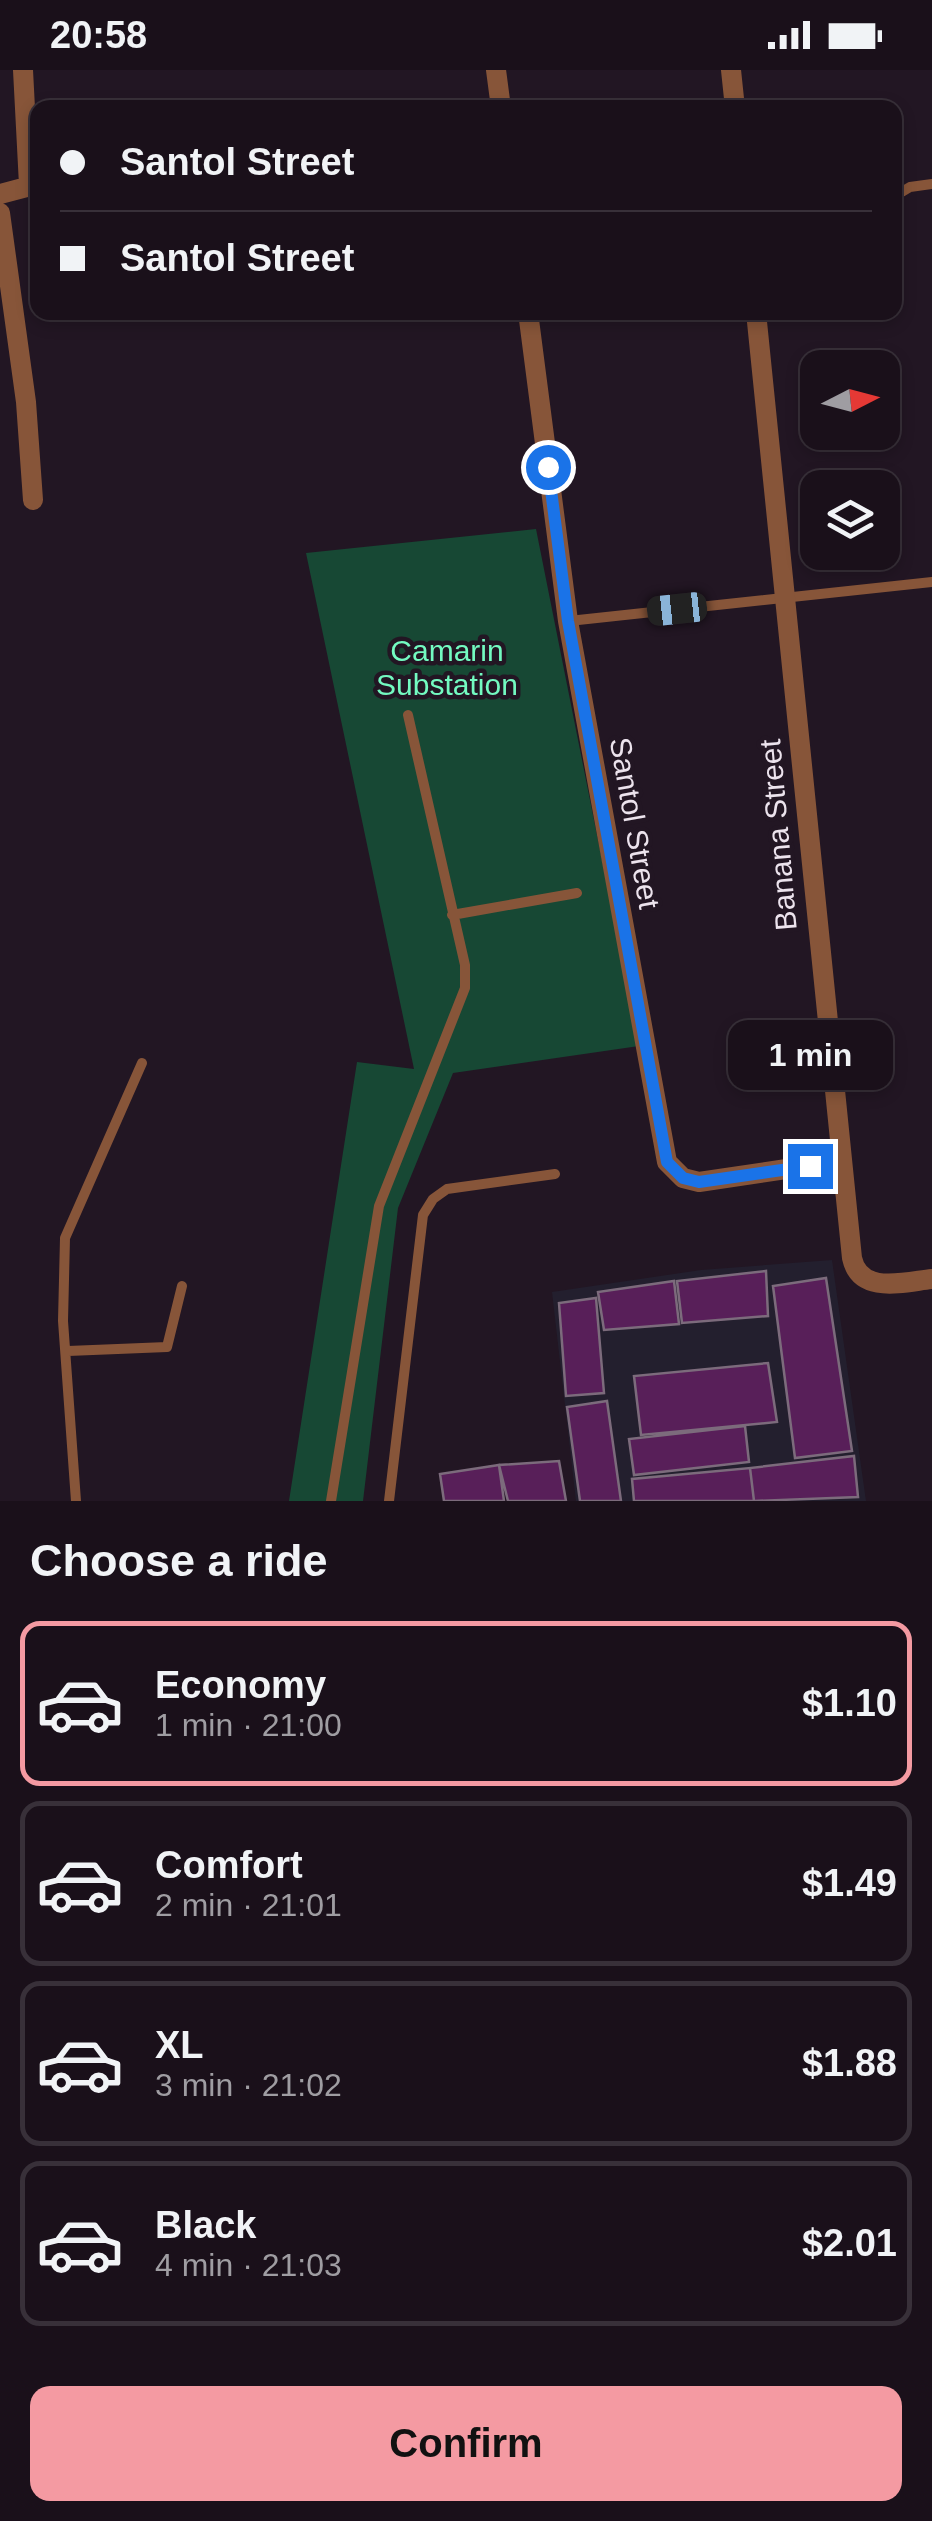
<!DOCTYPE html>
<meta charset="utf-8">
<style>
:root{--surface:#1a101a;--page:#271e27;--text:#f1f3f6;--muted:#9f9da2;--line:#383039;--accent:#f49aa2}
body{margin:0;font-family:Helvetica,sans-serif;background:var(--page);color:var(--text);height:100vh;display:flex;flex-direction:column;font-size:38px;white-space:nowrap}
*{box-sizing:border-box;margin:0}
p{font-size:32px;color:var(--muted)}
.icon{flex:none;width:55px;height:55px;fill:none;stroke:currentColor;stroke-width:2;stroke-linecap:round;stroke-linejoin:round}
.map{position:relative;height:1431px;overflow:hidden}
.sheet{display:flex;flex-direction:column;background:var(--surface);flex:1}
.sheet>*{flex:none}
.top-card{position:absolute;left:30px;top:30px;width:872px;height:220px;border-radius:20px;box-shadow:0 5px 15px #0003,0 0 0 2px var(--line);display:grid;align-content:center;height:220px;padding:0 30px;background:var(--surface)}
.needle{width:65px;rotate:84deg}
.buttons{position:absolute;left:800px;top:280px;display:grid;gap:20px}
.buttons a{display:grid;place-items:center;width:100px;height:100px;border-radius:20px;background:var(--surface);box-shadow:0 5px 15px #0003,0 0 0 2px var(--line);font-size:50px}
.end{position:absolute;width:45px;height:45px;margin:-22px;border:12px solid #1a73e8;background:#fff;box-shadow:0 0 0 5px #fff}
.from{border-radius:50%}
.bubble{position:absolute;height:70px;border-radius:20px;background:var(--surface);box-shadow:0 5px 15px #0003,0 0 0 2px var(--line);font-size:32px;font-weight:800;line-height:70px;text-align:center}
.car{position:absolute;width:30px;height:60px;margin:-30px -15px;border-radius:12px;box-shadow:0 0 8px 2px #0007;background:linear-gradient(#222 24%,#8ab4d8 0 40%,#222 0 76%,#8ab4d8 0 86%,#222 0)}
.top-card b{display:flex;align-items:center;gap:35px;height:95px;font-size:38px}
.top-card b+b{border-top:2px solid var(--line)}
.top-card i{width:25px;height:25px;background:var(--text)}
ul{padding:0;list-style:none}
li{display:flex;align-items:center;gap:30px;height:165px;margin:0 20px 15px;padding:0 10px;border:5px solid var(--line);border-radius:20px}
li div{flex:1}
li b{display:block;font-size:38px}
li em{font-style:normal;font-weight:800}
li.selected{border-color:var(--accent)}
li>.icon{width:90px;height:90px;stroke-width:1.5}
h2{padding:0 30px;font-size:45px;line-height:120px}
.cta{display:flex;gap:20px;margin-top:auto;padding:20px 30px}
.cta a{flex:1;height:115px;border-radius:20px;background:var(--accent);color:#111;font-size:40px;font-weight:800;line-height:115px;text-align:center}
.status{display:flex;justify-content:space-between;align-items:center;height:70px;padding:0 50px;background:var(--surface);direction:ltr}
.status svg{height:28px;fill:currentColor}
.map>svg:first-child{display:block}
.education{fill:#231f2e}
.green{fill:#174834}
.building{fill:#581f59;stroke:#7c6b7c;stroke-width:2.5}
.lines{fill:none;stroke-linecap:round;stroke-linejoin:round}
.lane{stroke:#875539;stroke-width:10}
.street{stroke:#875539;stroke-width:20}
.route{stroke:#1a73e8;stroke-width:12}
.labels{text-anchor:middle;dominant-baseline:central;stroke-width:9;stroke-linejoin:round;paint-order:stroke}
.park-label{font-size:30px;fill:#73fac1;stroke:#221623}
.street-label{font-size:30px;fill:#ece3ed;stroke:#221623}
</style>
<div class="status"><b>20:58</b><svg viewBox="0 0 49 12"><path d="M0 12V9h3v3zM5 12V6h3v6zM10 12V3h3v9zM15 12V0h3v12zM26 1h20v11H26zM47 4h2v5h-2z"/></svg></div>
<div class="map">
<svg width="932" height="1431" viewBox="0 0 932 1431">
<rect width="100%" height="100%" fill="#221623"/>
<!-- education -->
<path class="education" d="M832,1190l34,241h-290l-24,-209 149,-22z"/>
<!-- green -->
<path class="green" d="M536,459l103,517 -186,27 -55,135 -35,293h-74l68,-439 57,7 -108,-516z"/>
<!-- building -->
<path class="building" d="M766,1201l2,45 -86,7 -5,-42z
M826,1208l26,173 -57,7 -22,-172z
M674,1211l5,43 -75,6 -6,-38z
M596,1228l8,95 -38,3 -7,-93z
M768,1293l9,59 -136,13 -7,-59z
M607,1331l14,100h-41l-13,-94z
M745,1356l4,36 -115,13 -5,-36z
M854,1386l4,41 -104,4 -4,-33z
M559,1391l7,40h-58l-9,-36z
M499,1395l5,36h-60l-4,-27z
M750,1398l4,33h-120l-2,-22z"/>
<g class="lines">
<!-- lane -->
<path class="lane" d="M895,126l15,-9 22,-3
M569,551l363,-39
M452,845l125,-22
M68,1281l99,-4 15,-61
M76,1431l-13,-180 2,-83 77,-175
M331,1431l48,-295 86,-218v-23l-57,-250
M389,1431l34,-286 10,-16 14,-10 108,-15"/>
<!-- street -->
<path class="street" d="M23,0l6,115
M496,0l5,38
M731,0l4,38
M0,124l38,-10
M0,143l26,189 7,98
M528,242l40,309 99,541 16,16 16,4 141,-21
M756,242l96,946c8,37 52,24 80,21"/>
</g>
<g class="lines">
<!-- route -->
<path class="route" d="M548,397l20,154 99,541 16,16 16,4 111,-16"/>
</g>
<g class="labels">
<!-- park labels -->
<g class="park-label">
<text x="447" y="580">Camarin<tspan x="447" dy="34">Substation</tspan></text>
</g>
<!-- street labels -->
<g class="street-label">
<text transform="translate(635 753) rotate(80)">Santol Street</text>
<text transform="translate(778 765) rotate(-95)">Banana Street</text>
</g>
</g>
</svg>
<div class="buttons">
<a><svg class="needle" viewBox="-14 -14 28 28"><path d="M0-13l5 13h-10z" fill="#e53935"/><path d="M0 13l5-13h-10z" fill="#9f9da2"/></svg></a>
<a><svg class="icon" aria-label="layers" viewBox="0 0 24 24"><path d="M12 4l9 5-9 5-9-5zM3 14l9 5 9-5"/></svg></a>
</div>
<i class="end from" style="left:548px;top:397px"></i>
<i class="end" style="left:810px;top:1096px"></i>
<div class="bubble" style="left:728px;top:950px;width:165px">1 min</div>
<i class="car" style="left:677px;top:539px;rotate:264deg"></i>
<div class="top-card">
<b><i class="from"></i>Santol Street</b>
<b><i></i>Santol Street</b>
</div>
</div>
<section class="sheet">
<h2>Choose a ride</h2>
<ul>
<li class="selected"><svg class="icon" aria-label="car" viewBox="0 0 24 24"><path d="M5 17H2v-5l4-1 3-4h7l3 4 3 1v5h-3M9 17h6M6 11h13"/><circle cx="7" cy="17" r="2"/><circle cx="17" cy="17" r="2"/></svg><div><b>Economy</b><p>1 min · 21:00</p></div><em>$1.10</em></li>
<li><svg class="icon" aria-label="car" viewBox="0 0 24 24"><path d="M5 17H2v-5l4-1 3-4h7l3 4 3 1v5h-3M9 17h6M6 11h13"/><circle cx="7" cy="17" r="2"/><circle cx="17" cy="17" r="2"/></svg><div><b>Comfort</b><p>2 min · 21:01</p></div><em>$1.49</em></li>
<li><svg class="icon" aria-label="car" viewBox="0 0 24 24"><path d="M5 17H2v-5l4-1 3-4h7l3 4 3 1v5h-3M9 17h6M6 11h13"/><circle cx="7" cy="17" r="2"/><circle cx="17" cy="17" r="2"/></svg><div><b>XL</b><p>3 min · 21:02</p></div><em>$1.88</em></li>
<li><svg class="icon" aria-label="car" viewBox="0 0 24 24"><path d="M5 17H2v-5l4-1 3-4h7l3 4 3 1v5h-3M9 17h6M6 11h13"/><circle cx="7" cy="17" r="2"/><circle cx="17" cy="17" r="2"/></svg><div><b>Black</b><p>4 min · 21:03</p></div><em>$2.01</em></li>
</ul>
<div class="cta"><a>Confirm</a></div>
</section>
